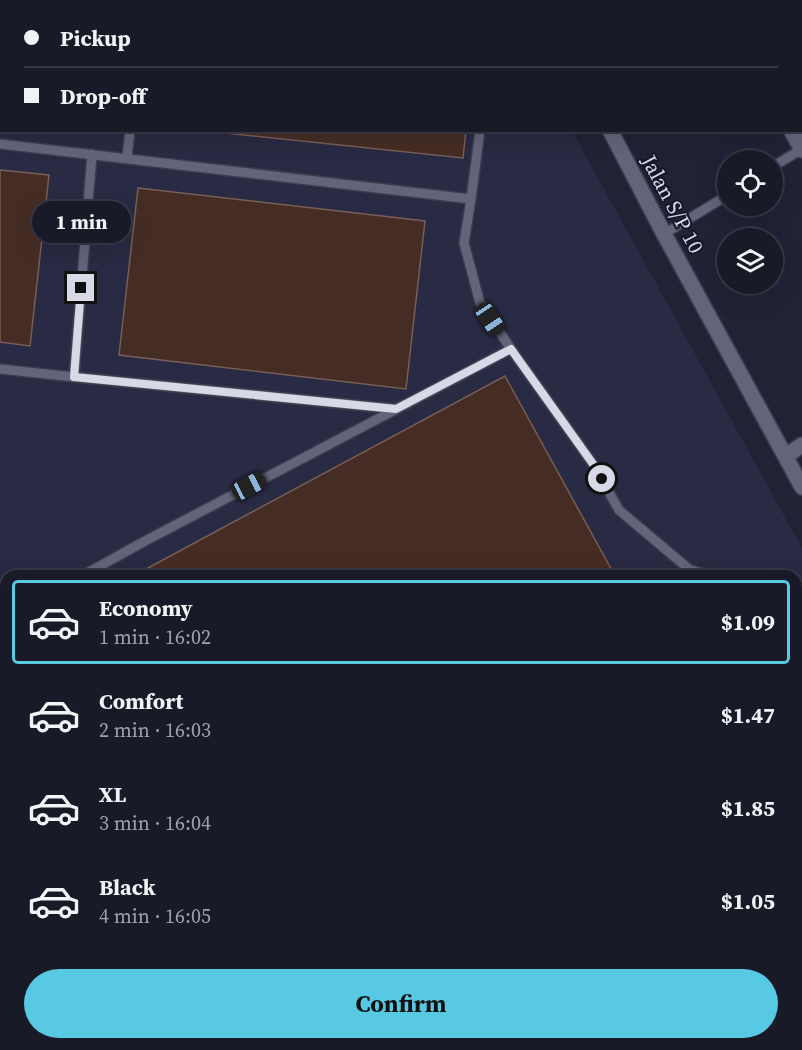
<!DOCTYPE html>
<meta charset="utf-8">
<style>
:root{--surface:#191a28;--page:#262734;--text:#f1f3f6;--muted:#9fa1a8;--line:#373845;--accent:#57c9e2}
body{margin:0;font-family:"Source Serif 4",serif;background:var(--page);color:var(--text);height:100vh;display:flex;flex-direction:column;font-size:22px;white-space:nowrap}
*{box-sizing:border-box;margin:0}
p{font-size:20px;color:var(--muted)}
.icon{flex:none;width:33px;height:33px;fill:none;stroke:currentColor;stroke-width:2;stroke-linecap:round;stroke-linejoin:round}
.map{position:relative;flex:1;overflow:hidden}
.side{position:absolute;left:0px;top:570px;width:802px;height:480px;display:flex;flex-direction:column;background:var(--surface);border-radius:18px 18px 0 0;box-shadow:0 6px 24px #0002,0 0 0 2px var(--line)}
.side>*{flex:none}
.banner{position:absolute;left:0px;top:0px;width:802px;height:132px;box-shadow:0 6px 24px #0002,0 0 0 2px var(--line);display:grid;align-content:center;height:132px;padding:0 24px;background:var(--surface)}
.controls{position:absolute;left:717px;top:150px;display:grid;gap:12px}
.controls a{display:grid;place-items:center;width:66px;height:66px;border-radius:50%;background:var(--surface);box-shadow:0 6px 24px #0002,0 0 0 2px var(--line);font-size:30px}
.end{position:absolute;width:27px;height:27px;margin:-14px;border:8px solid #d7d9e6;background:#111;box-shadow:0 0 0 3px #111}
.from{border-radius:50%}
.bubble{position:absolute;height:42px;border-radius:21px;background:var(--surface);box-shadow:0 6px 24px #0002,0 0 0 2px var(--line);font-size:20px;font-weight:700;line-height:42px;text-align:center}
.car{position:absolute;width:18px;height:36px;margin:-18px -9px;border-radius:8px;box-shadow:0 0 4px 2px #0007;background:linear-gradient(#222 24%,#8ab4d8 0 40%,#222 0 76%,#8ab4d8 0 86%,#222 0)}
.banner b{display:flex;align-items:center;gap:21px;height:57px;font-size:22px}
.banner b+b{border-top:2px solid var(--line)}
.banner i{width:15px;height:15px;background:var(--text)}
ul{padding:10px 0 0;list-style:none}
li{display:flex;align-items:center;gap:18px;height:84px;margin:0 12px 9px;padding:0 12px;border:3px solid transparent;border-radius:6px}
li div{flex:1}
li b{display:block;font-size:22px}
li em{font-style:normal;font-weight:700}
li.on{border-color:var(--accent)}
li>.icon{width:54px;height:54px;stroke-width:1.5}
.action{display:flex;gap:12px;margin-top:auto;padding:12px 24px}
.action a{flex:1;height:69px;border-radius:36px;background:var(--accent);color:#111;font-size:24px;font-weight:700;line-height:69px;text-align:center}
.map>svg:first-child{display:block}
.built{fill:#292a43;fill-rule:evenodd}
.lines{fill:none;stroke-linecap:round;stroke-linejoin:round}
.stream{stroke:#294e98;stroke-width:6}
.building{fill:#452d25;stroke:#785e54;stroke-width:1.5}
.lane-casing{stroke:#3c3c4d;stroke-width:12}
.street-casing{stroke:#3c3c4d;stroke-width:18}
.lane{stroke:#62647c;stroke-width:9}
.street{stroke:#62647c;stroke-width:15}
.route{stroke:#d7d9e6;stroke-width:8}
.labels{text-anchor:middle;dominant-baseline:central;stroke-width:4.5;stroke-linejoin:round;paint-order:stroke}
.street-label{font-size:21px;fill:#d7d9e6;stroke:#18182c}
</style>
<div class="map">
<svg width="802" height="1050" viewBox="0 0 802 1050">
<rect width="100%" height="100%" fill="#212236"/>
<!-- built -->
<path class="built" d="M0,0h518v2h-516v128l570,1 230,417v502h-802zM6,576h790v468h-790z"/>
<g class="lines">
<!-- stream -->
<path class="stream" d="M796,694l6,-2
M0,990l6,-2"/>
</g>
<!-- building -->
<path class="building" d="M0,0h126v2h-124v107h-2z
M165,0h314l-1,2h-313z
M196,130h270l-3,28z
M0,170l49,5 -19,171 -30,-4z
M138,188l287,33 -19,168 -287,-34z
M505,376l110,200h-482z
M6,694v182l-6,3v-182z
M802,757v165l-6,2v-165z
M93,1044h219l3,6h-220z
M429,1044h70l-15,6h-53z"/>
<g class="lines">
<!-- lane casing -->
<g class="lane-casing">
<path id="lane" d="M141,2v-2
M498,2l1,-2
M0,144l471,55 -7,44 16,60 31,46 82,115 26,46 71,60 24,6
M127,158l3,-28
M772,167l30,-18
M471,199l9,-69
M664,234l64,-39
M0,369l74,8 18,-223
M74,377l322,32
M82,576l63,-35 366,-192
M679,576l11,-6
M796,638l6,7
M0,658l6,-4
M796,733l6,-2
M0,909l3,-2 3,7
M796,941l6,-2
M57,1044l2,6
M531,1050l15,-6"/>
</g>
<!-- street casing -->
<g class="street-casing">
<path id="street" d="M550,0v2
M718,0v2
M801,47l1,-1
M610,130l54,104 138,253
M791,130l11,20
M786,456l16,-11"/>
</g>
<!-- lane -->
<use href="#lane" class="lane"/>
<!-- street -->
<use href="#street" class="street"/>
</g>
<g class="lines">
<!-- route -->
<path class="route" d="M81,288l-7,89 322,32 115,-60 82,115 9,15"/>
</g>
<g class="labels">
<!-- street labels -->
<g class="street-label">
<text transform="translate(673 204) rotate(62)">Jalan S/P 10</text>
</g>
</g>
</svg>
<div class="controls">
<a><svg class="icon" aria-label="locate" viewBox="0 0 24 24"><circle cx="12" cy="12" r="6"/><path d="M12 2v4M12 18v4M2 12h4M18 12h4"/></svg></a>
<a><svg class="icon" aria-label="layers" viewBox="0 0 24 24"><path d="M12 4l9 5-9 5-9-5zM3 14l9 5 9-5"/></svg></a>
</div>
<i class="end from" style="left:602px;top:479px"></i>
<i class="end" style="left:81px;top:288px"></i>
<div class="bubble" style="left:32px;top:201px;width:99px">1 min</div>
<i class="car" style="left:490px;top:319px;rotate:146deg"></i>
<i class="car" style="left:249px;top:486px;rotate:62deg"></i>
<div class="banner">
<b><i class="from"></i>Pickup</b>
<b><i></i>Drop-off</b>
</div>
<section class="side">
<ul>
<li class="on"><svg class="icon" aria-label="car" viewBox="0 0 24 24"><path d="M5 17H2v-5l4-1 3-4h7l3 4 3 1v5h-3M9 17h6M6 11h13"/><circle cx="7" cy="17" r="2"/><circle cx="17" cy="17" r="2"/></svg><div><b>Economy</b><p>1 min · 16:02</p></div><em>$1.09</em></li>
<li><svg class="icon" aria-label="car" viewBox="0 0 24 24"><path d="M5 17H2v-5l4-1 3-4h7l3 4 3 1v5h-3M9 17h6M6 11h13"/><circle cx="7" cy="17" r="2"/><circle cx="17" cy="17" r="2"/></svg><div><b>Comfort</b><p>2 min · 16:03</p></div><em>$1.47</em></li>
<li><svg class="icon" aria-label="car" viewBox="0 0 24 24"><path d="M5 17H2v-5l4-1 3-4h7l3 4 3 1v5h-3M9 17h6M6 11h13"/><circle cx="7" cy="17" r="2"/><circle cx="17" cy="17" r="2"/></svg><div><b>XL</b><p>3 min · 16:04</p></div><em>$1.85</em></li>
<li><svg class="icon" aria-label="car" viewBox="0 0 24 24"><path d="M5 17H2v-5l4-1 3-4h7l3 4 3 1v5h-3M9 17h6M6 11h13"/><circle cx="7" cy="17" r="2"/><circle cx="17" cy="17" r="2"/></svg><div><b>Black</b><p>4 min · 16:05</p></div><em>$1.05</em></li>
</ul>
<div class="action"><a>Confirm</a></div>
</section>
</div>
